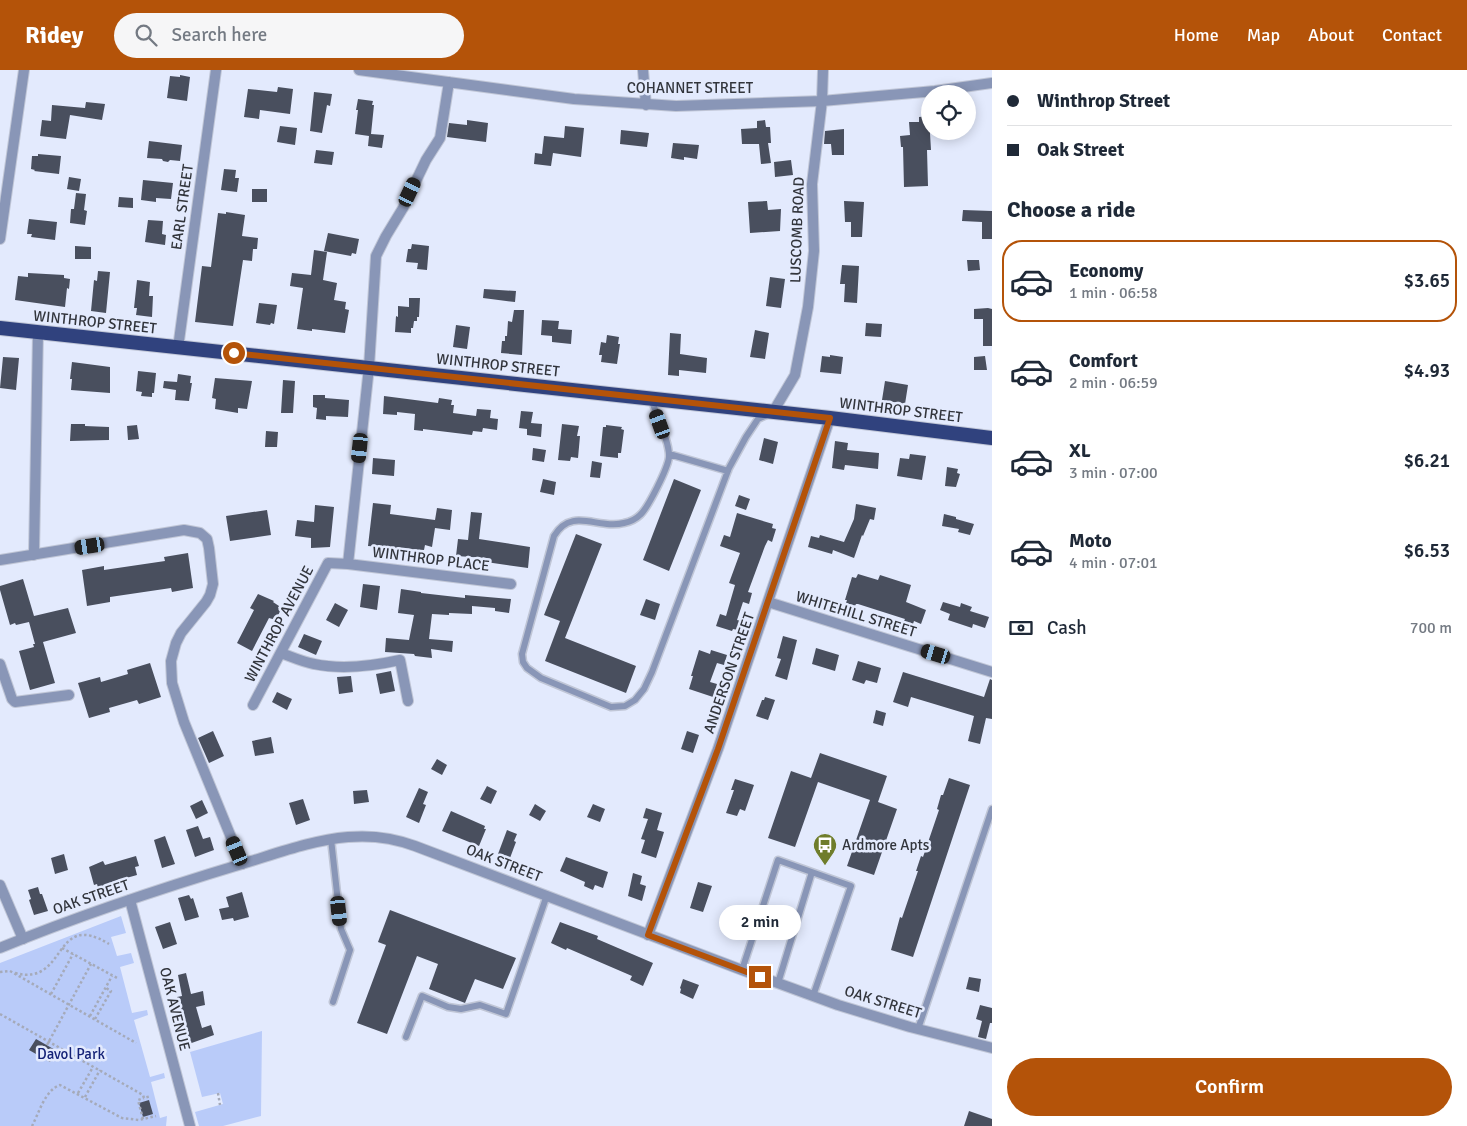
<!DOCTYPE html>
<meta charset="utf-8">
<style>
:root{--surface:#fff;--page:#f6f6f7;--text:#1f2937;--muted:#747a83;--line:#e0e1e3;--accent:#b45309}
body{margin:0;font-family:Signika,sans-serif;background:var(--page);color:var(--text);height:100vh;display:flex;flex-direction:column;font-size:19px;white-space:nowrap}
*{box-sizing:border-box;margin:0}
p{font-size:16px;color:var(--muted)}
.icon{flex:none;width:28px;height:28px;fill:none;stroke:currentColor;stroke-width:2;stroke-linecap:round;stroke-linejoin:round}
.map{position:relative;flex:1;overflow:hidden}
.side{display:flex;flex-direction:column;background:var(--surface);width:475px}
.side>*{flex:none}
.hud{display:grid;align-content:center;height:110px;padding:0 15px;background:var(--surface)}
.fabs{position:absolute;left:921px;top:15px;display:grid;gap:10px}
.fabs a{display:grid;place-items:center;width:55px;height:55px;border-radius:50%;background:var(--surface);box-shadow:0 2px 12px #0003;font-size:25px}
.end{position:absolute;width:22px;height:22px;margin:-11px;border:6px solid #b45309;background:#fff;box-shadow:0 0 0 2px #fff}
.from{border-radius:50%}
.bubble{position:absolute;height:35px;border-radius:18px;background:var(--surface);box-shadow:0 2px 12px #0003;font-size:16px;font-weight:600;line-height:35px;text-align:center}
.car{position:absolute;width:15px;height:30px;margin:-15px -8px;border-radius:6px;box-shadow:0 0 4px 1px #0007;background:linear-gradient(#222 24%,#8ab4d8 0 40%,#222 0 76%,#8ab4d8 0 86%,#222 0)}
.hud b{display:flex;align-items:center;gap:18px;height:48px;font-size:19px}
.hud b+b{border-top:1px solid var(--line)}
.hud i{width:12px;height:12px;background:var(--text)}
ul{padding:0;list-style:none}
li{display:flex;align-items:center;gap:15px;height:82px;margin:0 10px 8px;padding:0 5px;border:2px solid transparent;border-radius:20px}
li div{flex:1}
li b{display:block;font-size:19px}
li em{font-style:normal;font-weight:600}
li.current{border-color:var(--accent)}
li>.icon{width:45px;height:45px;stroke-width:1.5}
h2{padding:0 15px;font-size:22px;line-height:60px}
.pay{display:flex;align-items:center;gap:12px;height:55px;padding:0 15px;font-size:19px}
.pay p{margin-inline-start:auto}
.action{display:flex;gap:10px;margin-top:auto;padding:10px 15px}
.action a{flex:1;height:58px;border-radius:30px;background:var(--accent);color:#fff;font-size:20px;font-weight:600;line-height:58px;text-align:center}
header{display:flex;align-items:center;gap:30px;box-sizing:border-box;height:70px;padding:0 25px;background:var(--accent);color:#fff}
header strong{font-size:24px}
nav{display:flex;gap:28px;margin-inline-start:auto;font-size:18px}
.search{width:350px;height:45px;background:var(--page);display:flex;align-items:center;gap:12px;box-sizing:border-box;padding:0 18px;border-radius:28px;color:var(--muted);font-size:19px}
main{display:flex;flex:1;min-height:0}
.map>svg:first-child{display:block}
.green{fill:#b9cbf9}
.building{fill:#494f5e}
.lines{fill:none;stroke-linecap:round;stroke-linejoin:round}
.service-casing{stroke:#c0c6d6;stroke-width:9}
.minor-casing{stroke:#c0c6d6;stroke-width:12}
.tertiary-casing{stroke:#c0c6d6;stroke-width:12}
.trunk-casing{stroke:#c0c6d6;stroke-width:16}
.path{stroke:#a5aab9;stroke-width:2.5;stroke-dasharray:2.5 2.5;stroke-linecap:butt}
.service{stroke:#8996b7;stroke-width:6}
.minor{stroke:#8996b7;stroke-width:10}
.tertiary{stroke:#8996b7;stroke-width:10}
.trunk{stroke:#30427e;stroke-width:14}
.route{stroke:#b45309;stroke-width:6}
.labels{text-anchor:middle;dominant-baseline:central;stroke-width:5;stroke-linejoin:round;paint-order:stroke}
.street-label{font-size:15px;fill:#32353c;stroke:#e3eafd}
.poi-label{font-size:15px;fill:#32353c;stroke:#e3eafd;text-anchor:start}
.park-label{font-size:15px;fill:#152378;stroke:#e3eafd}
</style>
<header>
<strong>Ridey</strong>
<div class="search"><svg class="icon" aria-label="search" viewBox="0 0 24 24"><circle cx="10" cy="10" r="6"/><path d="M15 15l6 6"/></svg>Search here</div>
<nav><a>Home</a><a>Map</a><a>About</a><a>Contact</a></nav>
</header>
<main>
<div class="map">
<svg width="992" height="1056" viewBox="0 0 992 1056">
<rect width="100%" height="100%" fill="#e3eafd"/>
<!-- green -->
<path class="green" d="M121,846l5,17 -15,4 6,19 14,-3 3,10 -14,4 12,46 15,-3 1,5 -14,5 16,57 14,-4 1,5 -14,4 9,36 7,-2 -1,10h-166v-163z
M262,961l-1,85 -38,10h-24l-4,-14 28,-8 -3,-11 -18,4 -12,-45z"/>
<!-- building -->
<path class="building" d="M180,5l10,2 -3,24 -20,-3 3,-22 10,1z
M278,17l15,2 -3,25 -30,-4 -1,9 -15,-2 4,-28 29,3z
M314,22l18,2 -2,12 -3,-1 -5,28 -12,-2z
M358,29l15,2 -1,4h2l-3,29 13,1 -2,13 -14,-2 1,-10 -14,-2 3,-24h-2z
M86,32l19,2 -3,16 -32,-5 -4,24 -26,-3 2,-16 9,1 1,-16 33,3z
M929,46l2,34h-4l1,36 -24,1 -1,-40h-2l-1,-11 10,-1 -1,-13h10v-5z
M467,50l21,3 -2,19 -39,-5 2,-14 18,2z
M765,50l1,7h4l1,16h-3l3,20 -10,1 -2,-20h-17l-1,-15 16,-1v-7z
M280,56l17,2 -2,17 -18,-3z
M565,56l19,2 -3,29 -28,-4 -2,13 -17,-2 1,-11 7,1 2,-18 20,2z
M844,59v26h-12l-1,-11h-7l1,-13z
M621,60l28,3 -2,14 -27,-3z
M149,71l33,4 -2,16 -10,-1 -2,2 -5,-1 -1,-2 -15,-1z
M673,73l26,2 -2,14 -13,-2v3l-13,-2z
M316,80l18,2 -2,13 -18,-2z
M38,84l23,2 -2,18 -25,-3 1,-1 -4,-1 1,-13h6z
M791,90l2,15 -18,2 -1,-15z
M224,99l12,1 -1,8h4l-2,14 -16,-2z
M69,107l12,2 -2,12 -12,-2z
M143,110l30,3 -2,16 -15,-1v4l-15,-2z
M252,119h15v13h-15z
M76,123l10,1 -2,16 3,1 -2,14 -15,-2 1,-14h3z
M119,127l14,1v10l-15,-1z
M767,131l1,9 13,-1 -1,22 -30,2 -2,-31z
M844,131l20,1 -2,35h-11v-15h-6z
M963,140l29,1v28h-10v-17l-20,-1z
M226,142l19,3 -3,21 16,2 -1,11h-4l-1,12 -9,-1 -10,66 -38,-4 7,-56 9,1 7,-54 8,1z
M29,149l28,3 -2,18 -24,-3 1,-3h-5z
M148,150l15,1 -1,13 4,1 -1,10 -20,-3z
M328,163l31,6 -3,15 -4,-1 -1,3 -27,-5z
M412,174l17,2 -2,24 -10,-1 1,-6 -12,-1 2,-13h3z
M75,176l16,1v12h-16z
M314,180l13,2 -4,28 14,3 -3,17 12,2 -1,7 4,1 -4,23 -33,-4v2l-15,-2 6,-41 -13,-2 2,-13 19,2z
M967,190h12l1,10 -12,1z
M842,195l17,1 -2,37 -13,-1 1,-18h-5z
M98,201l12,1 -4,41 -15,-2 3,-31 3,1z
M28,203l36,2v3l6,1 -1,10 -2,-1 -2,19 -50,-7 3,-24 10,1z
M770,207l15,2 -4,29 -15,-2z
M137,210l13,2 -1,14h4l-1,21 -16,-2 1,-7h-3z
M484,219l32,2 -1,11 -32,-4z
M409,228h11l-1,19h-2v4h-3l-1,7h-2v5l-16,-1 1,-16 2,1v-11l11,1z
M259,233l18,2 -3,19 -3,-1 -1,2 -14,-2z
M988,238l4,1v37h-9v-27h-9v-10z
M514,240h10l-2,45 -21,-2 1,-12h3v-5h2l1,-15 4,1z
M542,250l17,1 -1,8 14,1 -1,14 -19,-2v-6l-11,-1z
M866,253l16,1 -1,13 -16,-1z
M456,255l14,2 -3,22 -14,-2z
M755,260l14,3 -4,26 -15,-2z
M670,263l11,1 -1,20 27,4 -1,15 -27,-3v6l-11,-1z
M607,265l12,2 -1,7h2l-3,20 -16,-2 1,-7h-3l2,-13 5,1z
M830,285l13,2 -2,17 -21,-2 2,-16 8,1z
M985,286l2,14h-13v-13z
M3,287l16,1 -3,32 -16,-2z
M72,292l38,5v26l-39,-3 1,-11h-2z
M138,301l18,2 -2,20h-2v4l-11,-1 1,-4 -6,-1z
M178,304l13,2 -1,7h2l-3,18 -14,-1 1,-10 -13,-2 1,-7 13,1z
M215,308l37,3 -5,28 -9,-1v5l-23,-4 1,-10 -4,-1z
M283,310l12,1 -2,32h-12z
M885,311l23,4 -3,19 -23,-4z
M313,325h12v3l24,2 -1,17 -22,-1v4l-10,-1 1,-11 -4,-1z
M384,326l54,7 1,-5 13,2 -1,5h3l-1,8 23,3 1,-7 14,1 -1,8 8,1 -1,11 -14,-2 -1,4 -9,-1 -1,4 -49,-6v2l-9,-1 1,-16 -18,-2v3l-14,-1z
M521,341l12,1 -2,11 11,1 -1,13 -14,-2v-6l-8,-1z
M71,354h14v2l24,1v13l-39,1z
M562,354l17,2 -2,10h3l-2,22 -7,-1 -1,4 -12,-1z
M137,355l2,14 -11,1 -1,-14z
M606,355l16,2 -1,2 3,1 -3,23h-3v5l-18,-2 3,-29h3z
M266,361l12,1 -1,15h-12z
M764,368l14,4 -5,22 -14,-4z
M835,371l13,2 -1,7 32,3 -1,16 -33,-4 -1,5 -12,-2z
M533,378l13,2 -2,12 -12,-2z
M910,384l16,2 -4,24 -25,-4 3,-18 9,1z
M373,388l22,2 -1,16 -22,-2z
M592,391l10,2 -2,15 -10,-1z
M947,397l11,2 -1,4 3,1 -4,13 -11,-1z
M543,409l13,3 -2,13 -14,-3z
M674,409l27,11 -32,81 -26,-11z
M739,425l11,4 -4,11 -11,-4z
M373,433l18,2 -1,9 45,6 2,-12 15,2 -2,20 -15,-2 -3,19 -7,-2 -1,5 -56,-4z
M856,434l20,4 -2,12 -4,-1 -7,17 -1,-1 -8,23 -21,-8 -1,4 -24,-7 3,-11 8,2 1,-3 24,7 10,-23z
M315,435l19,2 -4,40 -19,1v-10l-16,-2 2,-16 17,2z
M267,440l4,25 -41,6 -4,-25z
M471,442l11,1 -3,26 51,8 -2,21 -42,-6 1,-4 -31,-2 2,-17 10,1z
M737,443l36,11 -1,4 4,1 -4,13 -4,-2 -3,6 -17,46 4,1 -3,11 -6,-2 -6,18 4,1 -3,9 -5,-1 -1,2 -16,-5 4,-12 6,2 9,-31 -6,-2 11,-30 -20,-7 4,-11 6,2z
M944,444l12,3v2l18,5 -4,11 -12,-3 1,-3 -17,-3z
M576,464l26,10 -37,94 71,28 -10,27 -81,-32 15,-40 -16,-6z
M188,483l5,35 -21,4 -1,-4 -61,9v5l-23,4 -5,-36 22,-4v4l61,-9 -1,-4z
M858,504l20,6 2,-5 31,10 -5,17 20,8 -5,14 -7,-3 -2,6 -9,-4 2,-4 -47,-15h-2l-1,2 -9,-3 1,-3h-2l7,-23 4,1z
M23,509l11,37 34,-8 8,25 -33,9 12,41 -25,7 -11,-39 15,-4 -1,-3h2l-6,-22 -13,3 -1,-2 -5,2 -10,-35v-4z
M363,514l17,2 -3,24 -17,-3z
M401,519l20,3v1l44,5v-3l46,4 -2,14 -14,-2v-3l-23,-2v8l-23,-1v2l-17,-1 -3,25 24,2 -1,11 -21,-3 1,9 -17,-2 -1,-2 -29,-2 1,-14 23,2 5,-25 -16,-2z
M258,524l16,7 -1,1 6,4 -1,2 3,1 -5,11 -7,-2 -17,33 -15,-8 17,-33 -4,-2z
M646,529l14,5 -5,16 -15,-5z
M943,532l17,5 1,-4 11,4 -2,4 19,6 -4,11 -12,-4 -1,4 -24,-8 2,-6 -10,-4z
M335,533l13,7 -9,17 -13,-7z
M304,564l18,7 -6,14 -18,-8z
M783,566l14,4 -10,40 -12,-4 6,-17 -4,-1z
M816,578l23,7 -4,16 -23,-7z
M699,580l11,4 1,-4 16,5 -3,10 -7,-2 -7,19 7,2 -4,13 -24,-8 4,-13h-2z
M858,591l23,7 -4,15 -11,-3 -2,4 -12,-4z
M150,593l11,34 -22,7 -2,-4 -28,8 1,4 -21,6 -11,-35 22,-6 1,5 27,-8 -1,-4z
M391,601l4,20 -15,3 -4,-20z
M903,602l81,25 6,-18 2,1v39l-6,-1 -6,26 -12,-3 6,-25 -63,-19 -3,10 -15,-5z
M351,606l2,16 -14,2 -2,-17z
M277,622l15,7 -5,11 -15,-8z
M765,627l10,3 -7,20 -12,-4 6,-16h2z
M876,640l10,3 -3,13 -10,-3z
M213,661l11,25 -15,7 -11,-25z
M687,661l12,4 -6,18 -12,-4z
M271,667l3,16 -19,3 -3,-15z
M820,683l67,23 -9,26 19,7 -23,66 -27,-9 23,-66 -52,-18 -23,65 -27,-9 23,-67 20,7z
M437,689l10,6 -5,10 -11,-6z
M949,708l21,7 -57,172 -22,-7 9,-33 2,1 16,-47h-2l5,-15 2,1 16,-47 -2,-1 4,-14h2z
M735,709l19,6 -9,26 -5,-2 -3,7 -11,-3 8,-23h-3z
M487,716l10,5 -6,13 -11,-5z
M419,718l9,4 -5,12 3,1 -7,18 -13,-6z
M367,720l2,12 -15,2 -1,-13z
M303,729l7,21 -14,5 -7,-22z
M202,730l6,13 -12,6 -6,-13z
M535,734l11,7 -6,10 -11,-6z
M593,734l12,5 -5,13 -13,-5z
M646,738l16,5 -5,17 7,2 -8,26 -15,-5 4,-13 -4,-1 7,-20 -5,-1z
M451,741l34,15 -1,3h2l-7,17 -37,-15z
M198,756l5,13 7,-2 4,13 -19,7 -9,-27z
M507,760l10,4 -3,7 2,1 -6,16 -12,-4z
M165,766l10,28 -13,4 -8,-28z
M64,784l4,16 -13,4 -4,-16z
M136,786l3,10 -4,1 2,8 -25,7 1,3 -14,6 -2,-7 -3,1 -5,-18 14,-6 2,4z
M566,787l42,15 -5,16 -8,-3 -2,5 -9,-4 1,-4 -25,-11z
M633,803l9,3 -2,8 6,2 -4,15 -14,-5z
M698,812l14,4 -9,26 -13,-4z
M38,817l2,7h2l6,17 -14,4 -5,-15 2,-1 -3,-9z
M242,822l7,25 -15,4 -1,-3 -11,2 -3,-11 10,-2 -3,-10z
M189,825l2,4 2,-1 6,19 -14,4 -7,-23z
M390,840l126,48 -13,31 -28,-10 -10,24 -36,-14 9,-25 -21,-8 -30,78 -30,-11 29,-78 -8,-3z
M170,852l7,22 -14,5 -8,-22z
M560,852l38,14 -1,3 56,24 -10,23 -13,-6 2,-4 -65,-28 -1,2 -15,-7z
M186,903l5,21 12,-3 2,14 -9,2 6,21 9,-3 3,10 -28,10 -5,-14 5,-2 -5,-19 -4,1 -2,-9h3l-1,-5 5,-1 -4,-21z
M969,907l12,2 -2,13 -13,-3z
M683,909l16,6 -6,14 -13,-6 1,-4 -1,-1z
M980,935l12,3v15h-2l-4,16 -8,-2 4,-16 -6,-2z
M36,969l21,12 -7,11 -21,-12z
M149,1030l4,14 -10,3 -4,-14z
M969,1041l23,8v7h-28z"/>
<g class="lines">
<!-- service casing -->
<g class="service-casing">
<path id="service" d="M651,329c5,14 19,44 18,58 -1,11 -21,51 -29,58 -4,4 -11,7 -16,8 -26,7 -52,-17 -70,13l-32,118 1,8 4,6 14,10 70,29 14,-1 10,-6 9,-11 8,-17 77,-204 17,-31 12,-18 11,-5
M669,384l59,17
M331,769l10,90 9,21 -17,52
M742,900l36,-110 73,26 -38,110
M778,913l34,-111
M918,959l74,-220
M406,967l16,-41 26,11 13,2 19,-4 26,9 41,-119"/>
</g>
<!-- minor casing -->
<g class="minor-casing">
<path id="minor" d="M359,0l215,29 102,7 146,-5 113,-10 57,-8
M643,0l3,35
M178,278l38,-278
M773,342l22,-37 13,-68 6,-56 -2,-67 10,-83 1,-31
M34,485l4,-223
M0,490l184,-30 16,3 7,6 2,9 4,36 -3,11 -4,7 -25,31 -5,10 -5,18 1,22 12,39 58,142
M348,494l163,20
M768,532l224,70
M281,583c11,4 22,9 33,11 28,6 59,2 86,-4l8,41
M0,594l12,35 3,3 54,-7
M253,635l75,-142 20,1 21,-197 7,-111 10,-20 17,-28 23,-48 14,-22 9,-56
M0,815l23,54
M130,830l60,226
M648,865l70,-186 112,-331"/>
</g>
<!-- tertiary casing -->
<g class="tertiary-casing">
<path id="tertiary" d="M0,169l24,-169
M0,878c80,-33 162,-60 245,-85 33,-10 68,-23 103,-26 23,-2 46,1 67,9l327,124 96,35 72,22 82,21"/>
</g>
<!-- trunk casing -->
<g class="trunk-casing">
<path id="trunk" d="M0,258l830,90 162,20"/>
</g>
<!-- path -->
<path class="path" d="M62,878l57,31
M10,901l126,72
M0,902l10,-1
M15,903c53,14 37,-64 94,-29
M51,924l22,-40
M0,944l143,81 1,3 7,-2
M90,946l22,-40
M95,949l16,-28 -5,-3
M47,975l44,-81
M78,1023l15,-26
M218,1023l2,12
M85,1027l15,-27
M143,1049l-5,-19 6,-2
M32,1056c7,-13 13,-36 28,-41l62,33 17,2 17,-4"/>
<!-- service -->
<use href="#service" class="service"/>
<!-- minor -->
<use href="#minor" class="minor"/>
<!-- tertiary -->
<use href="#tertiary" class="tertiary"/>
<!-- trunk -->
<use href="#trunk" class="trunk"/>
</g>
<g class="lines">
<!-- route -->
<path class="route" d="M234,283l596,65 -112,331 -70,186 112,42"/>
</g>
<!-- icons -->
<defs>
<g id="bus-pin" transform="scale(1.25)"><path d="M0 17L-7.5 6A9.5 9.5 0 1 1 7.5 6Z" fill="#6f7d2b" stroke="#e3eafd"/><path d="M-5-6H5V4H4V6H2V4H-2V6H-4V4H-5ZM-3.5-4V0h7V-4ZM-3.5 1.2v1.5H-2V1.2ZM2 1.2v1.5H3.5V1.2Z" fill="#fff"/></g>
</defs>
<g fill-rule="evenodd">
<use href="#bus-pin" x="825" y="775"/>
</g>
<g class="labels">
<!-- street labels -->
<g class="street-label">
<text x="690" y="18">COHANNET STREET</text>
<text transform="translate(182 137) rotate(-82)">EARL STREET</text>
<text transform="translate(797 160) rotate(-88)">LUSCOMB ROAD</text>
<text transform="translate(95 252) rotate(6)">WINTHROP STREET</text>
<text transform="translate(498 295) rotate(6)">WINTHROP STREET</text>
<text transform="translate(901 340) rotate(7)">WINTHROP STREET</text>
<text transform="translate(431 489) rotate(7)">WINTHROP PLACE</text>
<text transform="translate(856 544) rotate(17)">WHITEHILL STREET</text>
<text transform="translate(279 554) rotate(-62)">WINTHROP AVENUE</text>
<text transform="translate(729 603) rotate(-71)">ANDERSON STREET</text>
<text transform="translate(504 793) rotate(21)">OAK STREET</text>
<text transform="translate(91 827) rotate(-19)">OAK STREET</text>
<text transform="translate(883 932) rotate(17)">OAK STREET</text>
<text transform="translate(175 939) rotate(76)">OAK AVENUE</text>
</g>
<!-- poi labels -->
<g class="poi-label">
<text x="842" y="775">Ardmore Apts</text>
</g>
<!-- park labels -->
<g class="park-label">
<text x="71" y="984">Davol Park</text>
</g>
</g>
</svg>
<div class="fabs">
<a><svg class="icon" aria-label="locate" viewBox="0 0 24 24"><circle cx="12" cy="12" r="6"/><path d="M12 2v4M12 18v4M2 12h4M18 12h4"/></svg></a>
</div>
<i class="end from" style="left:234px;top:283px"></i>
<i class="end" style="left:760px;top:907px"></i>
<div class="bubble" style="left:719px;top:835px;width:82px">2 min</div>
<i class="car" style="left:410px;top:122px;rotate:25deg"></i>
<i class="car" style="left:660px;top:354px;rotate:340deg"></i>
<i class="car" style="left:360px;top:378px;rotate:186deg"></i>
<i class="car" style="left:90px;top:476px;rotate:261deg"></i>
<i class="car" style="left:936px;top:584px;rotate:287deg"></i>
<i class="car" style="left:237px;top:781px;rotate:337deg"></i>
<i class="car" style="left:339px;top:841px;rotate:174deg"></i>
</div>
<section class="side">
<div class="hud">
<b><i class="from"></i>Winthrop Street</b>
<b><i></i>Oak Street</b>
</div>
<h2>Choose a ride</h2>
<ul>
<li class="current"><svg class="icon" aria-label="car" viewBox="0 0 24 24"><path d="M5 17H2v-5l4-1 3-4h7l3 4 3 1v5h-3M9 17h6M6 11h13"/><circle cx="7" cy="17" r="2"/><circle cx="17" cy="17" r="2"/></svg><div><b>Economy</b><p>1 min · 06:58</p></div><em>$3.65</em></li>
<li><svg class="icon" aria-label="car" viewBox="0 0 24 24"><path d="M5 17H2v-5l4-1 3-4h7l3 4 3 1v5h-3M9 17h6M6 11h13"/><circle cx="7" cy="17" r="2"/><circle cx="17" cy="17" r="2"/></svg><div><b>Comfort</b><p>2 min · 06:59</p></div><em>$4.93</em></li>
<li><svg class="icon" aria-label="car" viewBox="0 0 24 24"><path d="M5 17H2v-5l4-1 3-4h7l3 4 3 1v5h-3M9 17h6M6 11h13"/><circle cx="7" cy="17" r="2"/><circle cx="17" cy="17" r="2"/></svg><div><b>XL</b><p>3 min · 07:00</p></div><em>$6.21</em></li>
<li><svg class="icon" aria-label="car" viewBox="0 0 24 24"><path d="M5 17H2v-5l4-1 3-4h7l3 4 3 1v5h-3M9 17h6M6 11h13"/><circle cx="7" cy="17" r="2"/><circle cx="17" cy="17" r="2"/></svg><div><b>Moto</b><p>4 min · 07:01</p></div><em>$6.53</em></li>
</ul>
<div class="pay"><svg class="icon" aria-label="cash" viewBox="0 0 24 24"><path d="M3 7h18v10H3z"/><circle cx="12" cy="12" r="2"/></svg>Cash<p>700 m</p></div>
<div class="action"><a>Confirm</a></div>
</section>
</main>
